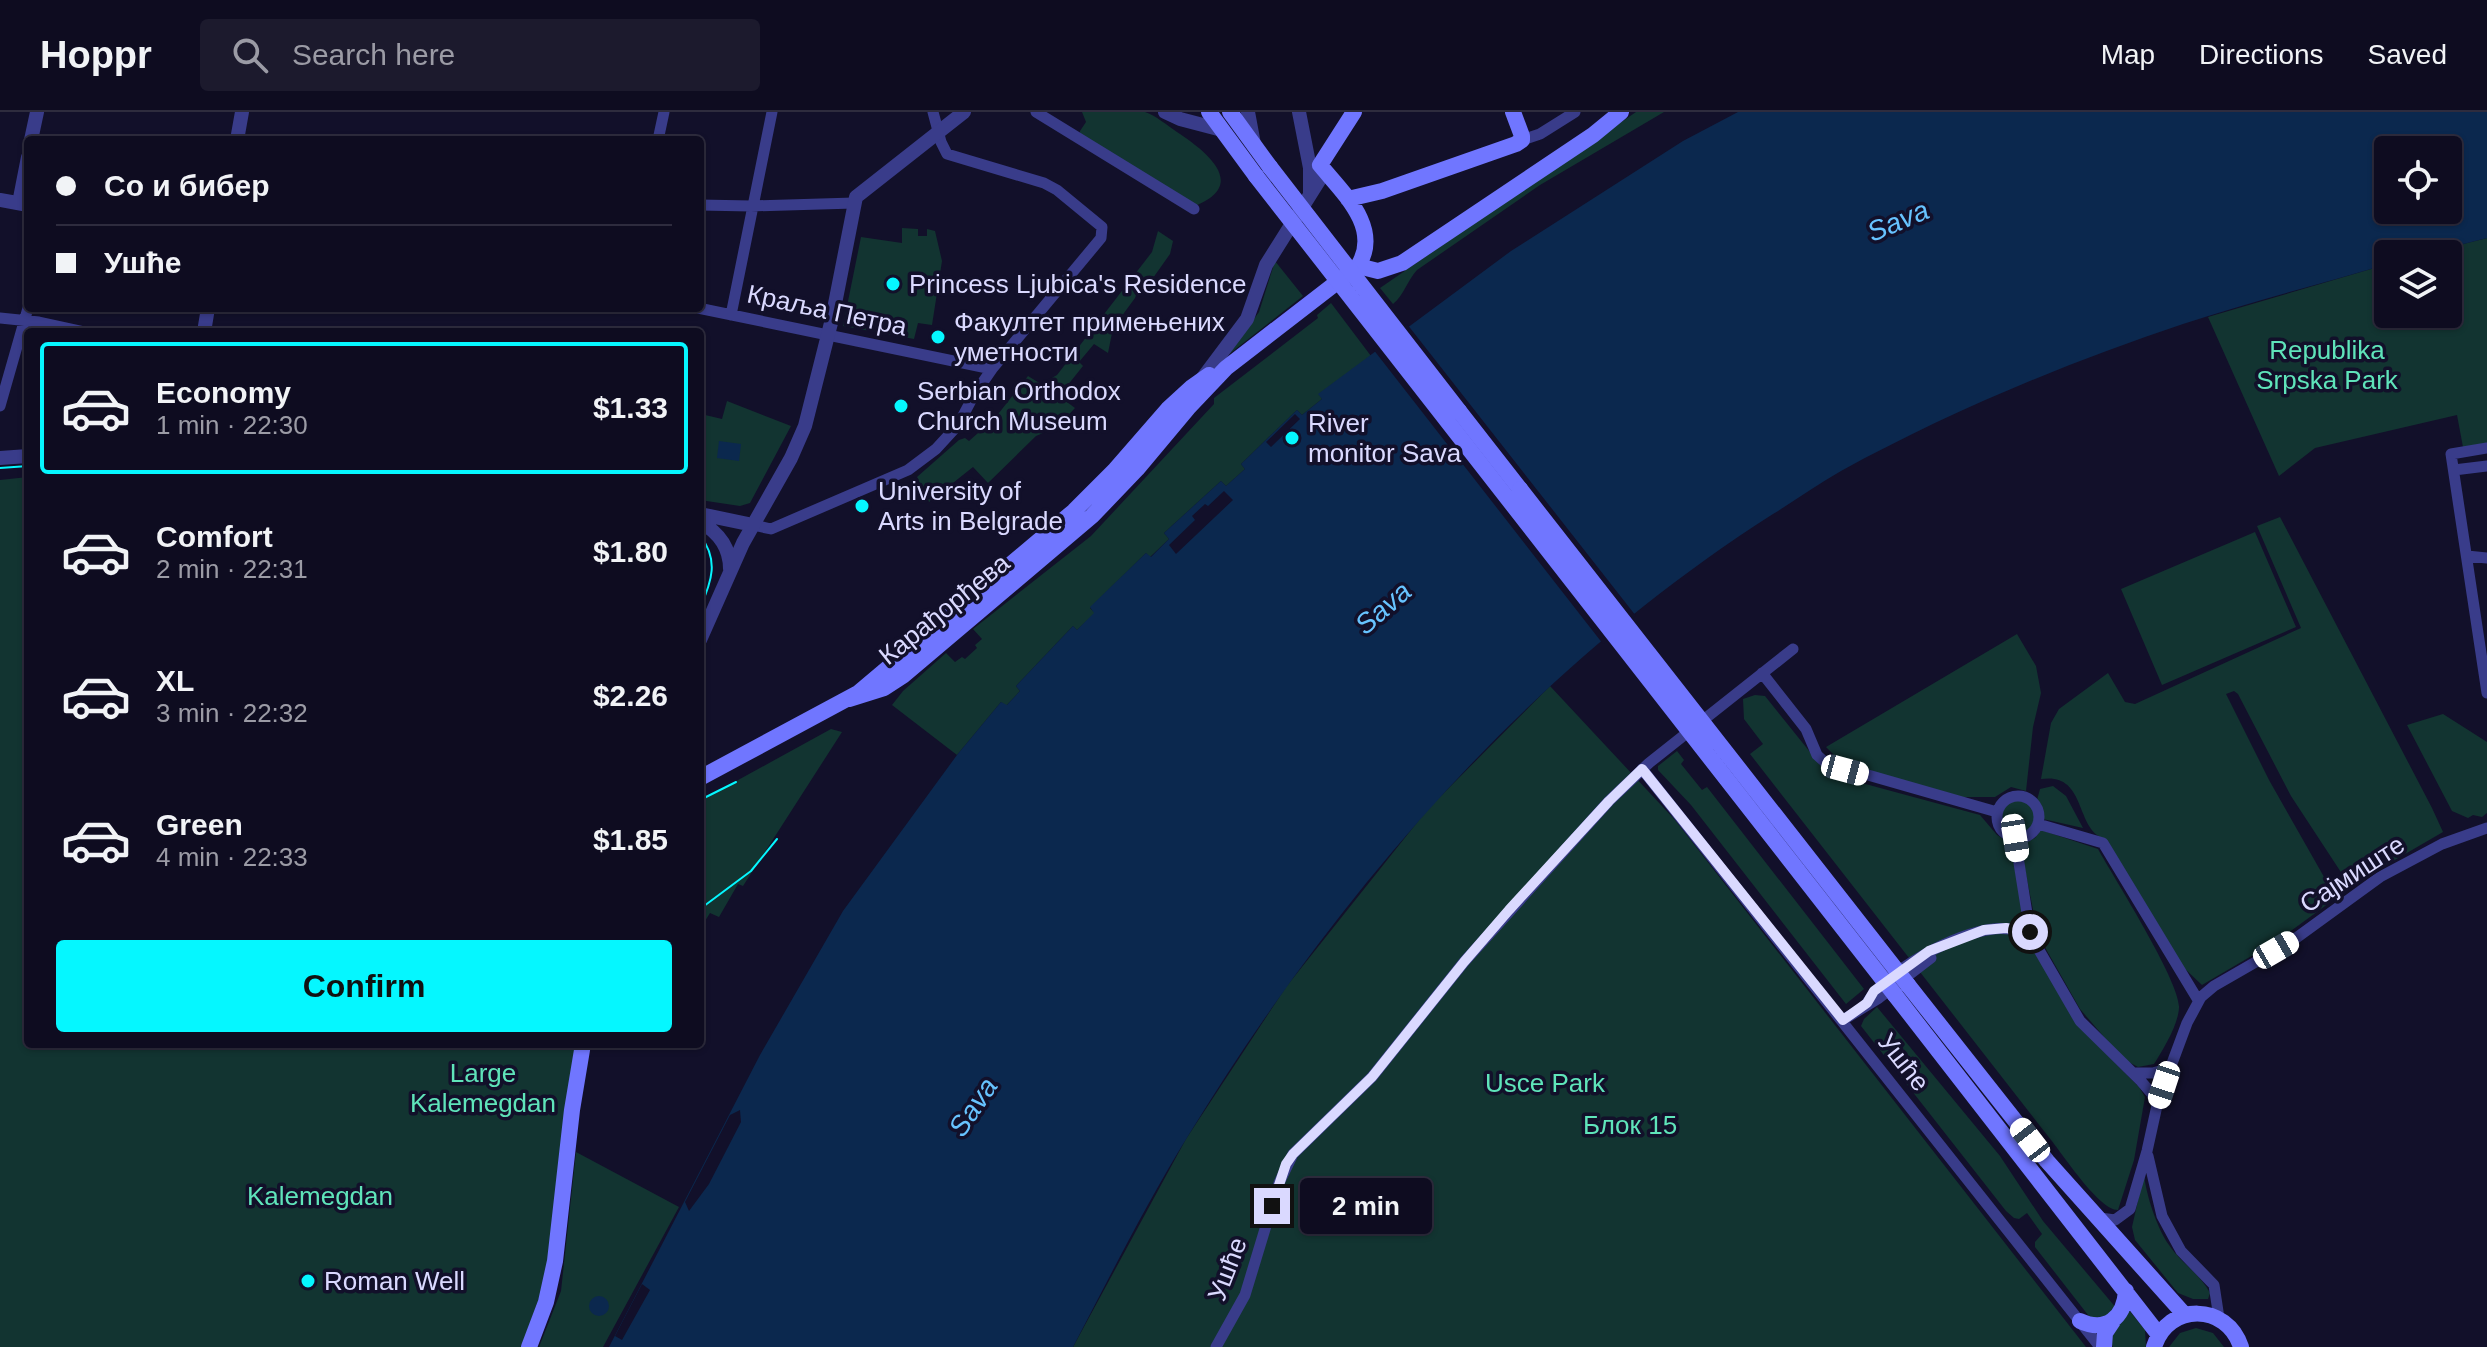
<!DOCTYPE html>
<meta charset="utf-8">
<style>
:root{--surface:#0e0c20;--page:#1c1a2d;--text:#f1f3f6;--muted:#9b9ba5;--line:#2e2c3e;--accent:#05f7ff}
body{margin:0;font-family:Helvetica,sans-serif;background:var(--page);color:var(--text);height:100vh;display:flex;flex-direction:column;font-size:30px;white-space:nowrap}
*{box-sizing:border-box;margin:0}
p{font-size:26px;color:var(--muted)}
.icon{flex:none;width:44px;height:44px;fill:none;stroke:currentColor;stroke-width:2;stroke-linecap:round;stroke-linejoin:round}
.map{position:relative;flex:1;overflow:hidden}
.sheet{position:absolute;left:24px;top:216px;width:680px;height:720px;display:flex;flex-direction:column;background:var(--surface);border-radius:8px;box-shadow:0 2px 6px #0004,0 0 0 2px var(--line)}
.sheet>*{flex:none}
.banner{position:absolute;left:24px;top:24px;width:680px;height:176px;border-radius:8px;box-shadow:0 2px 6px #0004,0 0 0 2px var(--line);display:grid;align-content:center;height:176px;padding:0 32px;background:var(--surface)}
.tools{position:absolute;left:2374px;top:24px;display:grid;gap:16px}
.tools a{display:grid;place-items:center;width:88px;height:88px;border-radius:8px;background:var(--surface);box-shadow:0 2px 6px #0004,0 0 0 2px var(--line);font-size:40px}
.end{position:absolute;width:36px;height:36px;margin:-18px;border:10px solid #dad9ff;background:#111;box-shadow:0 0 0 4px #111}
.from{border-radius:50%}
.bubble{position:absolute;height:56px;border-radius:8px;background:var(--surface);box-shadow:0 2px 6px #0004,0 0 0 2px var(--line);font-size:26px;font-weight:600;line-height:56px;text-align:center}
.car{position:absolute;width:24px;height:48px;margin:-24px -12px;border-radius:10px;box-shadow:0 0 6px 2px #0007;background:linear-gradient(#fff 24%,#345 0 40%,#fff 0 76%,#345 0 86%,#fff 0)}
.banner b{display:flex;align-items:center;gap:28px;height:76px;font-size:30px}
.banner b+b{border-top:2px solid var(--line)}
.banner i{width:20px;height:20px;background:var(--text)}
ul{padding:14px 0 0;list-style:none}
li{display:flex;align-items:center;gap:24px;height:132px;margin:0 16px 12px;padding:0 16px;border:4px solid transparent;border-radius:8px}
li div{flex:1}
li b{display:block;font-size:30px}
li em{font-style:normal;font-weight:600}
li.selected{border-color:var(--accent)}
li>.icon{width:72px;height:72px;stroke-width:1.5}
.primary-button{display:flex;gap:16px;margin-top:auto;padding:16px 32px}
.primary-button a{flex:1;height:92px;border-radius:8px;background:var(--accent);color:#111;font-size:32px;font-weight:600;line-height:92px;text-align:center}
header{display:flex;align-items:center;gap:48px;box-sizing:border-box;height:112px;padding:0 40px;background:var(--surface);border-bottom:2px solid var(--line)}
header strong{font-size:38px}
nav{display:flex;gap:44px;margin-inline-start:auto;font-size:28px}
.search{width:560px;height:72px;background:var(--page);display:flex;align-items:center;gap:20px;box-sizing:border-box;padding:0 28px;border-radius:8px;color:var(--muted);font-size:30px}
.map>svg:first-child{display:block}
.green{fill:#123431}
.water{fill:#0b284e;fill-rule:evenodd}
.pier{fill:#12102a}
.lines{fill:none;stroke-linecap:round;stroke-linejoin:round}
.minor{stroke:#393c8a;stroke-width:11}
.tertiary{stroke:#393c8a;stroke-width:14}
.secondary{stroke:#7076ff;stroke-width:16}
.tram{stroke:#05f7ff;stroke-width:2}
.secondary-bridge{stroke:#7076ff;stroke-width:16}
.route{stroke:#dad9ff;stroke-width:10}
.poi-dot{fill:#05f7ff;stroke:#12102a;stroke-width:3}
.labels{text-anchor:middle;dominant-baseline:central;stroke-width:7;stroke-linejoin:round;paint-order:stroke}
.poi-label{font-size:26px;fill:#dad9ff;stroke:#12102a;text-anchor:start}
.street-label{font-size:26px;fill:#dad9ff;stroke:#12102a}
.park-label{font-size:26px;fill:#5fe4ba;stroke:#12102a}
.water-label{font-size:28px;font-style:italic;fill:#67c3ff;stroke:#12102a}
</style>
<header>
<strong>Hoppr</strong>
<div class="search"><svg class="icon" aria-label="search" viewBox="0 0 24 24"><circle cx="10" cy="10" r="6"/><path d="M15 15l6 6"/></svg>Search here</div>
<nav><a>Map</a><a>Directions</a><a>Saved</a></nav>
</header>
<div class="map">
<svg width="2487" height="1235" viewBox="0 0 2487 1235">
<rect width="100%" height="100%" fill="#12102a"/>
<!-- green -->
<path class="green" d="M1082,0c14,0 51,0 63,0 10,3 23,14 32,20 27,18 73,52 18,74l-115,-70v-5l6,-9z
M1636,0h28l-124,73 -123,85c-10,11 -13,25 -24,34l-13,-16z
M902,116l16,1v7h9v-7l8,2 7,30 -10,64 -14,-2 -4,16 -71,-13 18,-89 41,6z
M1158,119l15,10 -3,13 -17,24 -13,7 -5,13 -22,30 -5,25 -14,-9 -15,18 4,4 -24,30 16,12 -18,19 -21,9 -48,47 -15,-16 -44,35 -12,-25 42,-37 6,-2 4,3 26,-23 33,-42 13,8 16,-9 95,-123z
M2487,126v205l-24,4 -6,-32 -142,33 -36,28 -71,-159 180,-53v50h60v-60h-24z
M1275,149l28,35 -75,59 31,-43z
M1331,191l40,53 -52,38 3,5 -20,16 -5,-5 -56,54 4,5 -19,17 -5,-5 -57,52 5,6 -19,18 -4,-4 -56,55 5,5 -18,17 -4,-4 -57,60 4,5 -14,15 -5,-4 -44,53 -65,-50 11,-14 43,-38 9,9 7,-5 3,2 12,-11 -2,-3 7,-6 -9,-10 118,-93 123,-132v-6l104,-80 -1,-3z
M727,289l64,25 -41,77 -10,3 -40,-6 1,-86 21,5z
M28,365v567h548l-26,225 -29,78h-521v-867z
M2280,405l152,291 11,24 -93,54 -59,-90 -53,-102 -4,-3 -8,3 43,86 67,118 -59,43 -75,44 -18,-17 -76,-126c-3,-3 -7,-4 -11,-7 -21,-17 -14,-62 -56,-56l10,-56 8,-14 49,-36 17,29 10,2 166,-76 -44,-102z
M2255,420l41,95 -134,58 -41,-96z
M2017,522l19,32 5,27 -8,34 -7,64 -15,-4 -16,10h-37l-112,-30 -20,-20z
M1550,574l125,134 411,527h-1013l113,-208 100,-152 141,-177z
M1755,583l10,1 57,71 36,15 122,33 17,20 14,8 19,101 48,82 61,61 6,10 -11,63 -16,50c-19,0 -54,-54 -67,-70l-301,-386 13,-10 -19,-25 -1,-20z
M2443,602l44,28v71l-5,4 -9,-2 -5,3 -16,-7 -45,-86z
M831,617l11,3 -99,154 -5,-2 -19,33 -9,-4 -10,16v-128z
M1677,639l7,9 -3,4 21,26 5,-3 157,202 -18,15 -155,-199 -33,-35v-4z
M2053,674l13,10 17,32 -40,-9 -2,-12 -4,-7 3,-11z
M2001 705a17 17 0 1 1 34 0a17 17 0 1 1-34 0Z
M2041,718l57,19c16,29 83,134 81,159 -1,17 -16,42 -25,56l-16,3 -15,-8 -43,-50 -42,-74 -18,-91 15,-6z
M1877,895l123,149 43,65 74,88 -3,6 -22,3 -4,-3 -53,-68v-5l7,-8 -15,-21 -8,6 -5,-1 -8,-7 -145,-185 3,-7z
M576,1040l103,55 -76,140h-64l22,-56z
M2144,1062c2,21 13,54 25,71 12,18 31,29 41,48l-2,6h-15l-15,-6 -43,-53 -3,-13z
M2128,1197l17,21 1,17h-33l-2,-4v-7z
M2196,1216l17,5 11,14h-55l11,-14z"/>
<!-- water -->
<path class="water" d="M1738,0h749v126l-63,16h-36v10c-68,20 -137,38 -205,60 -117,39 -234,88 -342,147 -23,13 -45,29 -68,43 -242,154 -436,378 -585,622 -42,68 -78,140 -115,211h-464l151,-292 83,-144 114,-156 44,-53 6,3 13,-14 -4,-5 57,-60 4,4 17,-17 -4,-6 56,-54 5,4 18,-18 -5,-6 57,-52 5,5 19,-17 -4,-5 56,-54 5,5 20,-16 -4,-5 193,-143 172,-110zM2388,38h60v60h-60z
M719,329l22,3 -2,17 -22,-3z
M589 1194a10 10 0 1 1 20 0a10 10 0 1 1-20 0Z"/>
<!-- pier -->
<path class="pier" d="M1407,212l229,292 -33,28 -230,-295z
M1295,302l5,5 -29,28 -5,-5z
M1224,379l9,9 -57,54 -7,-9 26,-25 -3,-4 13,-12 3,2z
M740,998l1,12 -32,62 -20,27 -4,-9 45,-87z
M642,1172l8,6 -28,50 -7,-4z"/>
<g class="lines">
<!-- minor -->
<path class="minor" d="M1036,0l158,97
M658,28l6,-28
M1522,28l18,-6 35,-22
M700,93l51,1 103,-3
M698,196l294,61
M731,203l41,-203
M0,206l39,4 46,10
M0,294l28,-98
M2487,336l-36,6 36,239
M2454,358l33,-4
M753,413l18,4 137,-59 28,-21 22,-24 16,-30 18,-26 109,-131 1,-11 -45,-37 -13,-7 -97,-29 -6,-12 -8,-30
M2467,444l20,2
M1762,561l44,56 11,26 9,8 171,49
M1642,657l458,578
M1997 705a21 21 0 1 1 42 0a21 21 0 1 1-42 0Z
M2038,712l65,19 95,157
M2015,726l15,94 9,18 41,71 60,59 18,21
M1867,891c20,-33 87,-69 126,-74 12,-2 25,1 37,3
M1843,908l36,-22 52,-40
M2134,961h19l17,-5
M2148,1044l14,60 19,35 33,34 5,33
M2100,1106l15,2 15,-11 17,-58 11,-50 29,-78 14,-26 13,-11 78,-45 88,-64 62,-33 45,-16
M1216,1235l29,-52 34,-112 14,-29 79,-77 92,-115 145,-161 40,-38 144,-114"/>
<!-- tertiary -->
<path class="tertiary" d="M1165,0l15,7 42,11
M1248,0l6,32
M1299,0l11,56v26
M31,28l6,-28
M237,28l5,-28
M0,88l28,5
M19,91l9,-46
M204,220l4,-24
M1202,267l45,-60 19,-54 59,-94
M0,346l28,-2
M700,402l53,11
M700,410c18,10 30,25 30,47
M700,528l43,-97 48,-85 14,-32 27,-107 24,-122 108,-85"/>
<!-- secondary -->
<path class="secondary" d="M1209,0l47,64
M1230,0l40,55
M1348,87l34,-8 134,-47 6,-4v-4l-9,-24
M1358,154l20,5 24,-8 191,-128 28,-23
M1459,299l61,78
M849,587l35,-11 20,-13 188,-159 45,-47 51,-61 38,-40 132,-102c24,-38 -15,-73 -38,-101l34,-53
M700,666l158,-85 216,-182 40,-40 54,-62 24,-22 17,-12
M1908,873l139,176 137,153
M1895,883l264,340
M2080,1209c26,12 44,-3 46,-30
M529,1235l17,-45 9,-41 17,-151 11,-66
M2104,1235l1,-14 8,-12
M2154,1235c14,-45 73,-44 87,0"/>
<!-- tram -->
<path class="tram" d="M0,356l28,-2
M700,423c19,25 12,46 0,73
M700,688l36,-18
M700,797l51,-38 26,-32"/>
<!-- secondary-bridge -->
<path class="secondary-bridge" d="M1270,55l189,244
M1256,64l639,819
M1520,377l388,496"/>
</g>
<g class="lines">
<!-- route -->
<path class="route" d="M1272,1094l14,-42 7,-10 79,-77 92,-115 45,-52 100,-109 33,-32 201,251 24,-17 7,-12 55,-40 55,-21 22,-2 24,4"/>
</g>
<!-- markers -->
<g class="poi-dot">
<circle cx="893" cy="172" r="8"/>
<circle cx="938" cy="225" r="8"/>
<circle cx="901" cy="294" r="8"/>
<circle cx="1292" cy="326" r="8"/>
<circle cx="862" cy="394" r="8"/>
<circle cx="308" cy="1169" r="8"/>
</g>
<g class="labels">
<!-- poi labels -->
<g class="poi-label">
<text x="909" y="172">Princess Ljubica's Residence</text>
<text x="954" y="210">Факултет примењених<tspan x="954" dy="30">уметности</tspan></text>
<text x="917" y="279">Serbian Orthodox<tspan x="917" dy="30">Church Museum</tspan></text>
<text x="1308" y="311">River<tspan x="1308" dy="30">monitor Sava</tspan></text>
<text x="878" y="379">University of<tspan x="878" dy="30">Arts in Belgrade</tspan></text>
<text x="324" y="1169">Roman Well</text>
</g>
<!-- street labels -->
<g class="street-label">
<text transform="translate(827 198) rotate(12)">Краља Петра</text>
<text transform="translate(944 497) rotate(-39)">Карађорђева</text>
<text transform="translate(2352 762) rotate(-33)">Сајмиште</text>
<text transform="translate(1904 950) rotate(52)">Ушће</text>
<text transform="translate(1227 1157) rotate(-69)">Ушће</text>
</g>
<!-- park labels -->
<g class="park-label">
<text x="2327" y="238">Republika<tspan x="2327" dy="30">Srpska Park</tspan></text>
<text x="483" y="961">Large<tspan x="483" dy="30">Kalemegdan</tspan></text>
<text x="1545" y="971">Usce Park</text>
<text x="1630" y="1013">Блок 15</text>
<text x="320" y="1084">Kalemegdan</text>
</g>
<!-- water labels -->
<g class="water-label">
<text transform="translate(1898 109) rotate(-23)">Sava</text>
<text transform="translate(1383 496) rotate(-41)">Sava</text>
<text transform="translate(973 995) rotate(-56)">Sava</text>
</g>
</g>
</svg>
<div class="tools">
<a><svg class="icon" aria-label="locate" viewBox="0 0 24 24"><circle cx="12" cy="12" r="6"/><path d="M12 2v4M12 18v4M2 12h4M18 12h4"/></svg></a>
<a><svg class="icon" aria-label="layers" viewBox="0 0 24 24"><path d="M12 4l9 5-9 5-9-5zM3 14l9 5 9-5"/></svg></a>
</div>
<i class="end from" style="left:2030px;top:820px"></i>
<i class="end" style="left:1272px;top:1094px"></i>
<div class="bubble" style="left:1300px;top:1066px;width:132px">2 min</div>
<i class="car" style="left:1845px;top:658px;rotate:105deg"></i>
<i class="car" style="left:2015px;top:726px;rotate:171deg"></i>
<i class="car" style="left:2276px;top:838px;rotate:60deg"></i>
<i class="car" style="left:2164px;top:973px;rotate:198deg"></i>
<i class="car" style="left:2030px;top:1028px;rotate:322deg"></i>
<div class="banner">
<b><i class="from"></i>Со и бибер</b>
<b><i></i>Ушће</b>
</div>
<section class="sheet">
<ul>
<li class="selected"><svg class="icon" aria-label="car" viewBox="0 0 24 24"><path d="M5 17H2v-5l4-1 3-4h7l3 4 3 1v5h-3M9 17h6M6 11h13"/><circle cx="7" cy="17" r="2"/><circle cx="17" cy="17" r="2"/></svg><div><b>Economy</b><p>1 min · 22:30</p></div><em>$1.33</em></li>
<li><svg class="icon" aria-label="car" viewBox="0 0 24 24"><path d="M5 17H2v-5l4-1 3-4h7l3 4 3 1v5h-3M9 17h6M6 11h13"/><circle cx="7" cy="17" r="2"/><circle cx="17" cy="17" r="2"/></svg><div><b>Comfort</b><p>2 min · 22:31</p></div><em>$1.80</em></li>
<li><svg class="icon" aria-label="car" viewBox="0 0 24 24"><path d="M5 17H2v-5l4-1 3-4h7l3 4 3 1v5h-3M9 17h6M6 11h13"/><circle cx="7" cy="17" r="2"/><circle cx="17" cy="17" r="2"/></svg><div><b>XL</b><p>3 min · 22:32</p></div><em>$2.26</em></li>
<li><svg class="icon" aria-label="car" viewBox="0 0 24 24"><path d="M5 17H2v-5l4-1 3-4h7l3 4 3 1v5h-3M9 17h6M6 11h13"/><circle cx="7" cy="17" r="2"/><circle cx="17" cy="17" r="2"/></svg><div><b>Green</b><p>4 min · 22:33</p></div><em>$1.85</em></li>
</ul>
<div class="primary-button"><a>Confirm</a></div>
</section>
</div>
